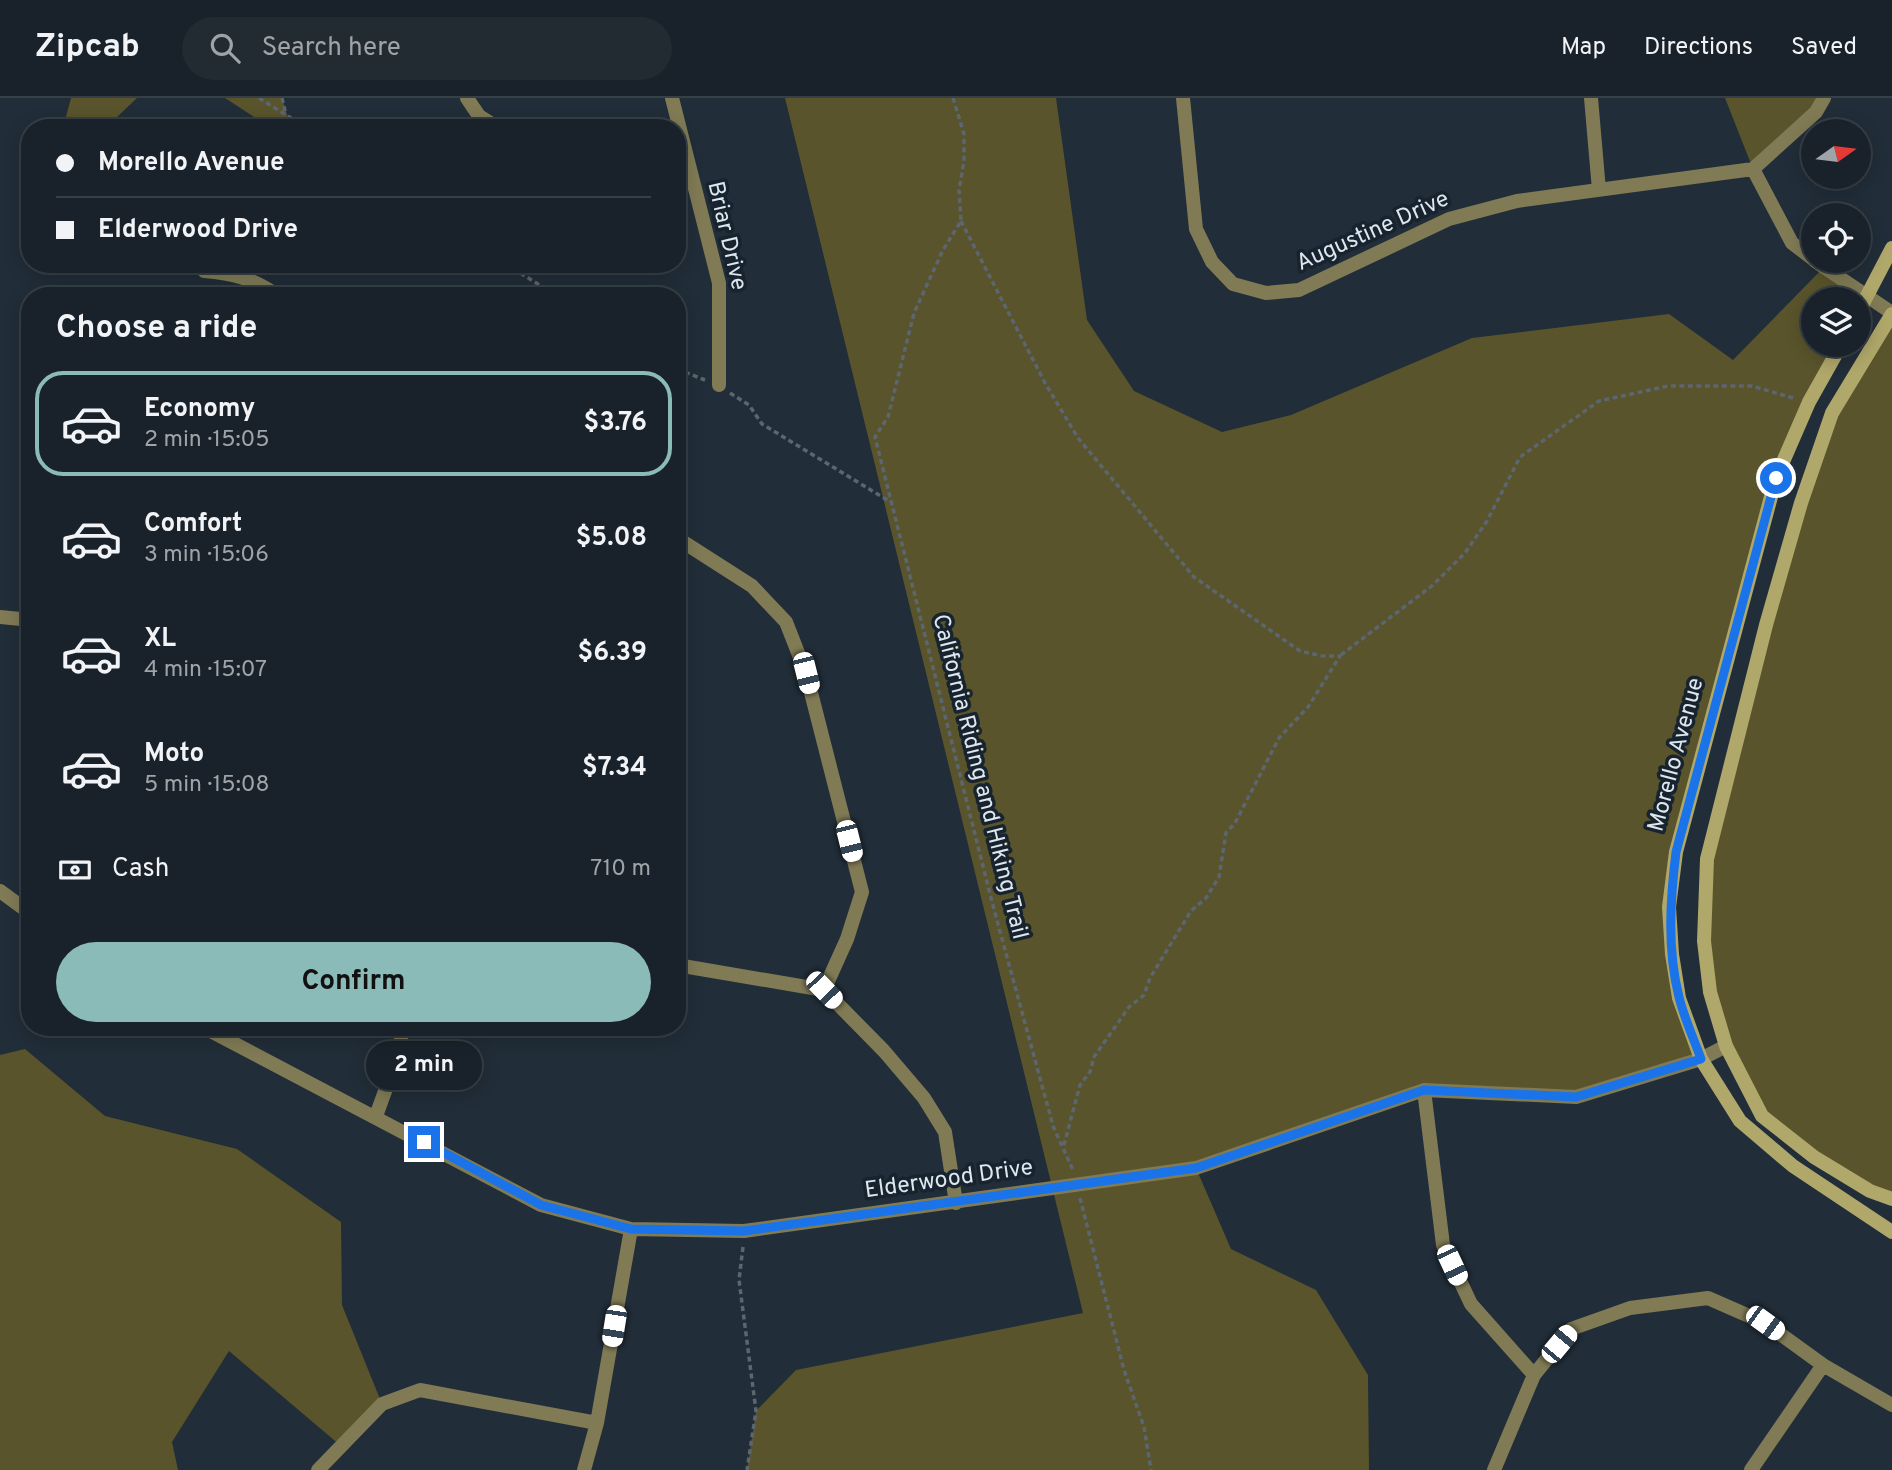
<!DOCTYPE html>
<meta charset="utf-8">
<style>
:root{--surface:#19222a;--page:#222a32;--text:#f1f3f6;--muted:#9fa4a8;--line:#373f47;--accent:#8bbbb9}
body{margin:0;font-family:Overpass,sans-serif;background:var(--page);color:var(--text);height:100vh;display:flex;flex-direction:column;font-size:26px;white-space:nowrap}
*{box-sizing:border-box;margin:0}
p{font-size:23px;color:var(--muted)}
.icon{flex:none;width:38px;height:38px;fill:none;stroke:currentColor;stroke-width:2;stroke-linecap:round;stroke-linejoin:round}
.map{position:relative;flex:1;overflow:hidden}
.details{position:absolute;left:21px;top:189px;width:665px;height:749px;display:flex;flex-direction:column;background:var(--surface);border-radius:28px;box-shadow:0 4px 18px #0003,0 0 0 2px var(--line)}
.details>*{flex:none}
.hud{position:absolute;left:21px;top:21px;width:665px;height:154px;border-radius:28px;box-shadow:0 4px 18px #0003,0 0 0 2px var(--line);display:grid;align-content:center;height:154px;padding:0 35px;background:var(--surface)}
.needle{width:46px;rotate:76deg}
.tools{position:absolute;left:1801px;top:21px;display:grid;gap:14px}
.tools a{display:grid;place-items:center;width:70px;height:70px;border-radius:50%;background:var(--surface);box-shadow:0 4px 18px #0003,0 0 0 2px var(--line);font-size:35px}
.end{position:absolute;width:32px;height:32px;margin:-16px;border:9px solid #1a73e8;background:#fff;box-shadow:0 0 0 4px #fff}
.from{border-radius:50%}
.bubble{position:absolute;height:49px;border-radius:24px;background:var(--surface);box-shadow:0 4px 18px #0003,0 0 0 2px var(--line);font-size:23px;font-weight:700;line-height:49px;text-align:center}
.car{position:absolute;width:21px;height:42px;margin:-21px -10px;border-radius:9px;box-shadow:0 0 5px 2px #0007;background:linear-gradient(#fff 24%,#345 0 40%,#fff 0 76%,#345 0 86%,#fff 0)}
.hud b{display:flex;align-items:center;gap:24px;height:66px;font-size:26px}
.hud b+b{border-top:2px solid var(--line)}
.hud i{width:18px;height:18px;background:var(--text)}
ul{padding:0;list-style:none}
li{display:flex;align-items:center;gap:21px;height:105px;margin:0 14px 10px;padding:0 21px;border:4px solid transparent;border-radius:28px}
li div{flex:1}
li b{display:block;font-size:26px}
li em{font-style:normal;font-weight:700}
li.on{border-color:var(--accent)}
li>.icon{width:63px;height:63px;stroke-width:1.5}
h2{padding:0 35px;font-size:32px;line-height:84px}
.pay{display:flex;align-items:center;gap:18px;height:77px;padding:0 35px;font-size:26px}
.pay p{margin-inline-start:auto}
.primary-button{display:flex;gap:14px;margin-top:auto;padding:14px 35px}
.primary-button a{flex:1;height:80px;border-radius:42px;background:var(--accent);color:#111;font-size:28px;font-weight:700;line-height:80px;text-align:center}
header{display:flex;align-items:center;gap:42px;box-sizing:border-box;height:98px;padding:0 35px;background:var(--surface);border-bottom:2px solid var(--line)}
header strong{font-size:33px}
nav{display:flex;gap:38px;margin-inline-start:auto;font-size:24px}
.search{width:490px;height:63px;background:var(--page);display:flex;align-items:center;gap:18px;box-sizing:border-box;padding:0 24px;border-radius:38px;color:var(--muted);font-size:26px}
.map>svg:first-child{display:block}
.green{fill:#59542b}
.building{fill:#99a8b5}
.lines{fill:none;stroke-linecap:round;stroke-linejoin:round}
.path{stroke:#5c6670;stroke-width:3.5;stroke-dasharray:5 3.5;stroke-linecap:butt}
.lane{stroke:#807b55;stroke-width:8}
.street{stroke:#807b55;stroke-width:14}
.secondary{stroke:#b0a76a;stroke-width:14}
.route{stroke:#1a73e8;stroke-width:9}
.labels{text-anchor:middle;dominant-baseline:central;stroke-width:7;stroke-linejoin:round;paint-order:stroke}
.street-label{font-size:23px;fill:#dfe7ee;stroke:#17232e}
</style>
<header>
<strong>Zipcab</strong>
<div class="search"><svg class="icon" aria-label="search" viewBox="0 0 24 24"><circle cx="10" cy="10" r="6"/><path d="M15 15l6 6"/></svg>Search here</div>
<nav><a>Map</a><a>Directions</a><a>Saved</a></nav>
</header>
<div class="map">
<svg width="1892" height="1372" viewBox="0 0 1892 1372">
<rect width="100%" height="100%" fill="#212d38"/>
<!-- green -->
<path class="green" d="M71,0h66l-23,22 -2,8h-49z
M225,0h57l9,30h-20z
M785,0h271l31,222 47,71 88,41 69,-17 181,-77 197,-24 64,46 91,-93 42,33 -53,-1v46h28l-65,133 -100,374 -4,102 29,105 -125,38 -152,-7 -228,78 35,81 85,41 52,85 1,95h-622l9,-59 40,-41 287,-57z
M1725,0h99l-71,71z
M1892,216v885l-130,-83 -52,-124 -3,-133 125,-446z
M25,951l80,67 132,33 104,73 1,83 40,99 -41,42 -112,-95 -57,91 6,28h-178v-415z"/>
<!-- building -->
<path class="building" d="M170,20l21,10h-46l14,-9z"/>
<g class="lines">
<!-- path -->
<path class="path" d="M259,0l48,30
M282,0l4,17
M953,0l11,36v27l-5,29 2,31 -18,29 -29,63 -26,104 -13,20 117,465 61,224 20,44
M961,123l84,162 33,55 116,139 106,74 22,5h18l-32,51 -29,31 -44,85 -9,10 -7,44 -13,21 -15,13 -41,67 -6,17 -15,12 -35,50 -4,15 -10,13 -16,60
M506,166l51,32
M677,271l28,11
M730,295l19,12 13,19 127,77
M1341,557l92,-70 32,-32 22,-32 33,-64 79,-56 69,-15h84l41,12
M1080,1100l44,172 20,57 7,43
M743,1149l-4,33 17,131 -9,59"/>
<!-- lane -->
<path class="lane" d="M230,174l9,-8"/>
<!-- street -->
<path class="street" d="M467,0l12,18 19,12
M672,0l47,185v102
M1183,0l13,131 16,33 21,22 33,9 33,-3 150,-71 68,-18 236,-32 63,-57 8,-14
M1591,0l8,92
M1753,71l39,74 21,16
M1815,163l77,52
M204,173c29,2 50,8 74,25
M677,440l75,48 34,36 20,51 56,219 -15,47 -23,51
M0,519l21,2 9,6
M0,793l30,22
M677,867l147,25 60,61 40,47 21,34 11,71
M203,929l338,178 90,24 113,2 452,-63 228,-78 152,7 125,-38 25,-13
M1424,992l19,155 28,59 63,71
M376,1018l25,-69v-20
M318,1372l64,-66 38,-14 177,33
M584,1372l13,-47 34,-194
M1494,1372l40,-95 37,-46 59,-21 78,-10 57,25 58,42 69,40
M1751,1372l72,-105"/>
<!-- secondary -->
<path class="secondary" d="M1858,215l34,-65
M1892,216l-60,99 -31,90 -35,122 -59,234 -3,82 6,51 16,54 36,70 52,41 56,34 22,8
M1841,247l-32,57 -33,76 -100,374 -7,55 3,47 7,44 22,61 39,62 53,45 99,66"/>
</g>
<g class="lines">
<!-- route -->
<path class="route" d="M424,1044l117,63 90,24 113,2 452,-63 228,-78 152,7 125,-38c-7,-20 -17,-41 -22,-62 -12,-48 -9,-96 -3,-145l100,-374"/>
</g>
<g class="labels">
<!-- street labels -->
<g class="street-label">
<text transform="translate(1373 134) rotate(-24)">Augustine Drive</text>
<text transform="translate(726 138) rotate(77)">Briar Drive</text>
<text transform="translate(1677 657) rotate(-75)">Morello Avenue</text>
<text transform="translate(979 679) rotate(76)">California Riding and Hiking Trail</text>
<text transform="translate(949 1082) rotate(-8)">Elderwood Drive</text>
</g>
</g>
</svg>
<div class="tools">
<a><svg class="needle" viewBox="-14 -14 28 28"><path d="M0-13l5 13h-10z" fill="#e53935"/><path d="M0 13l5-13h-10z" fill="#9fa4a8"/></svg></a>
<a><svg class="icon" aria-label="locate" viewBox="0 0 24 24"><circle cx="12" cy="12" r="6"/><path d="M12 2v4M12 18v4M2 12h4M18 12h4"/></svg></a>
<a><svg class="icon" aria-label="layers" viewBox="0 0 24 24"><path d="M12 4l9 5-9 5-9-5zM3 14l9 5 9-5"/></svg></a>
</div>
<i class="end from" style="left:1776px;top:380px"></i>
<i class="end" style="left:424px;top:1044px"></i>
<div class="bubble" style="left:366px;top:943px;width:116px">2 min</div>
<i class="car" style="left:806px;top:575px;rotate:166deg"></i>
<i class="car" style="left:849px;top:743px;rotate:166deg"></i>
<i class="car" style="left:824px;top:892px;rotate:136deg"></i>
<i class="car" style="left:1452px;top:1167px;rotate:155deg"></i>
<i class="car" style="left:1765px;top:1225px;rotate:126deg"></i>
<i class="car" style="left:614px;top:1228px;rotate:189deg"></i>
<i class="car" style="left:1559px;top:1246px;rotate:40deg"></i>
<div class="hud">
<b><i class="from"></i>Morello Avenue</b>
<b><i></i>Elderwood Drive</b>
</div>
<section class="details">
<h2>Choose a ride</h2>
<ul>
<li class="on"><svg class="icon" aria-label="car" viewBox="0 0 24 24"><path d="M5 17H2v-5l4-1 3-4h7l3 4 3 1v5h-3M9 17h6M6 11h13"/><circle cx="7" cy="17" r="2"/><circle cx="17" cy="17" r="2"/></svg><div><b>Economy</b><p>2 min · 15:05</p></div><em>$3.76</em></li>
<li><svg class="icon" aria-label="car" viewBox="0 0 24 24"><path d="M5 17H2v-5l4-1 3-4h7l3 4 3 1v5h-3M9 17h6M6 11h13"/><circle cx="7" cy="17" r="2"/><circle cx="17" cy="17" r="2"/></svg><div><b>Comfort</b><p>3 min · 15:06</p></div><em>$5.08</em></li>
<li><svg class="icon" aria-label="car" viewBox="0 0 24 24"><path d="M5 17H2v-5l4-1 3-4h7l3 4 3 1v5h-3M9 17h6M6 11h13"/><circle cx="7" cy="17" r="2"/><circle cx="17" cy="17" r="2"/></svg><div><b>XL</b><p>4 min · 15:07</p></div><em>$6.39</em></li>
<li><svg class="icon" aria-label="car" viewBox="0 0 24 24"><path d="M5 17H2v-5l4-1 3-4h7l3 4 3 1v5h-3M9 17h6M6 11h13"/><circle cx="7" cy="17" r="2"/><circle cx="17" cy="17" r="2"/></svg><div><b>Moto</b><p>5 min · 15:08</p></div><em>$7.34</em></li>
</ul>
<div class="pay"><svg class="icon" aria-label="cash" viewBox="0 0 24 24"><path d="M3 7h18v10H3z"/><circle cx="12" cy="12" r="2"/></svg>Cash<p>710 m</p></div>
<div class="primary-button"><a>Confirm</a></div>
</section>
</div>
